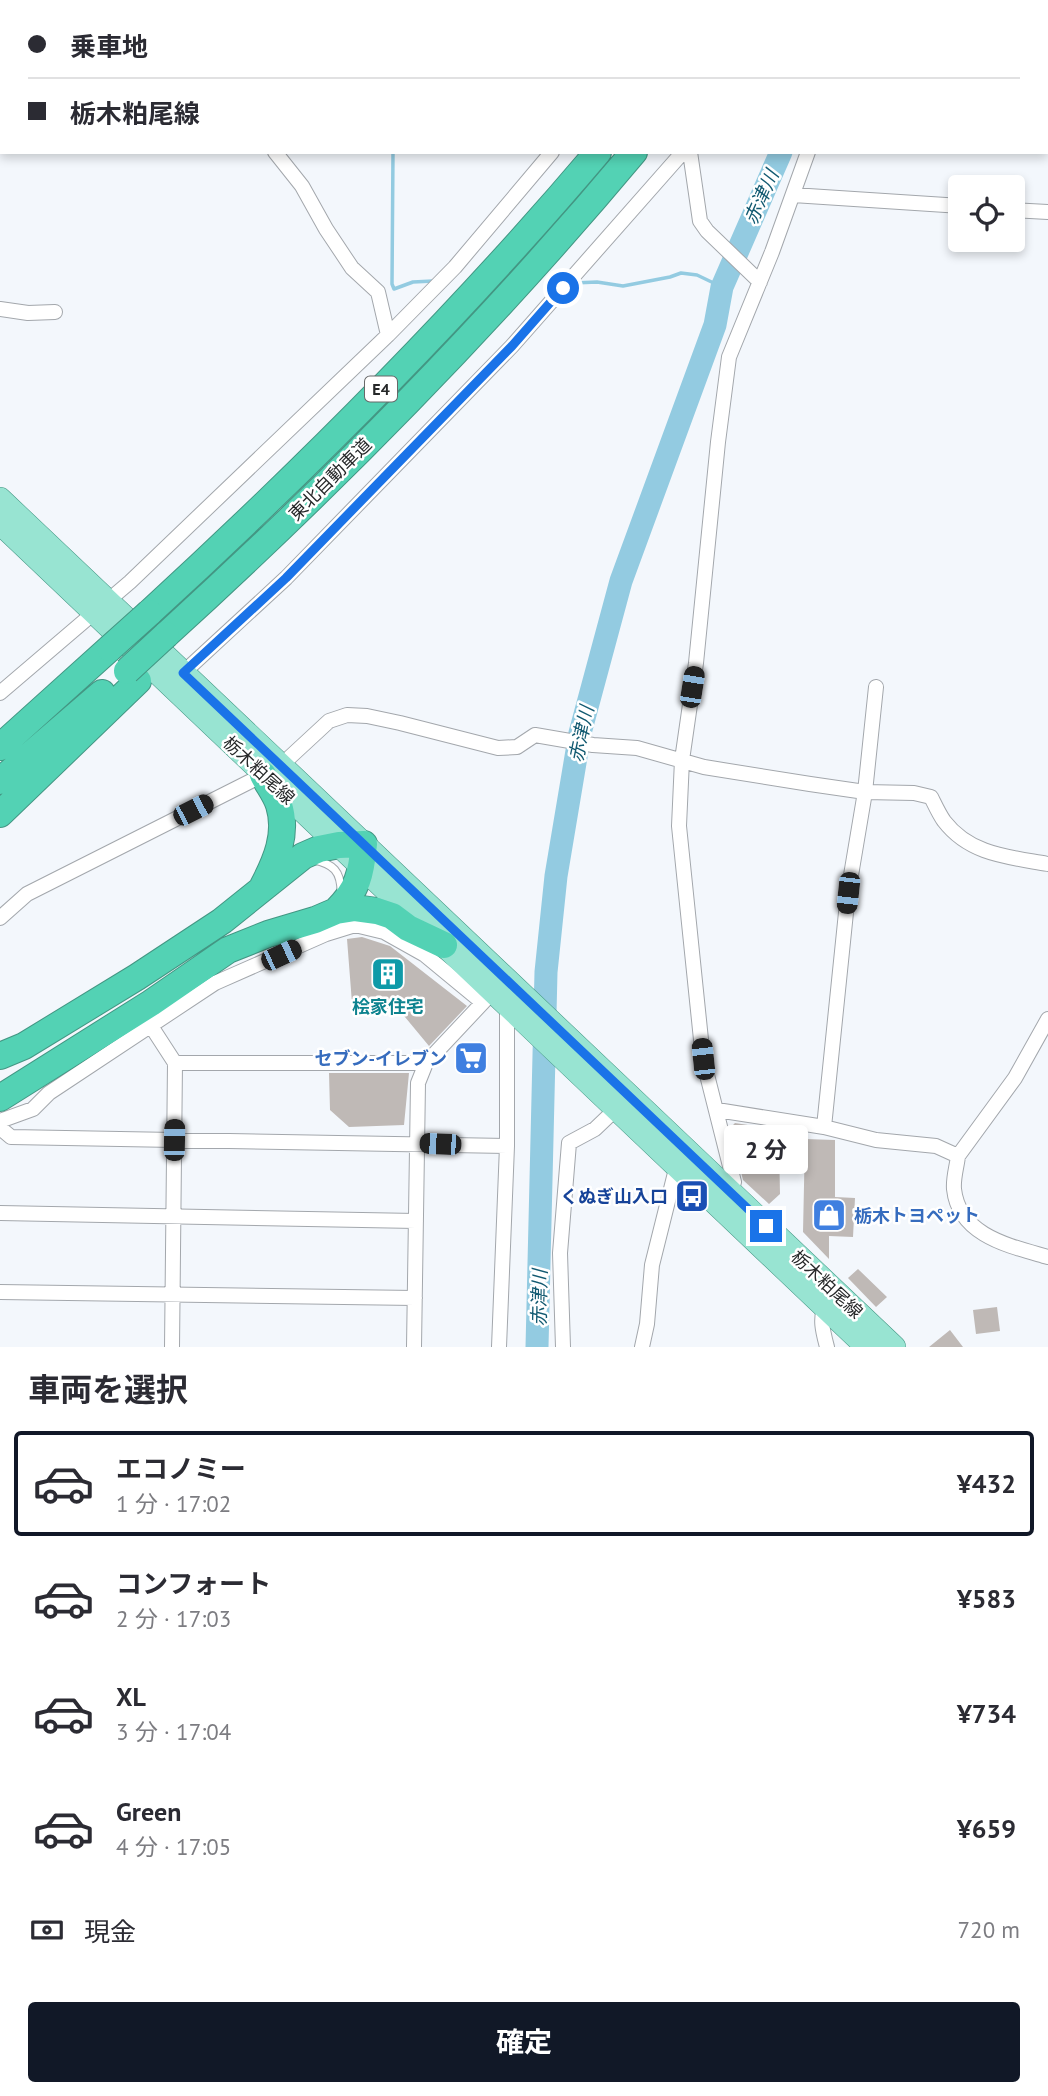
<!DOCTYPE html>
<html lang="ja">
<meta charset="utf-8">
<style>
:root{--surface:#fff;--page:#f2f2f3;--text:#2b2b33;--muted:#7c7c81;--line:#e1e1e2;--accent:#111827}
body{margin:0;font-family:"PT Sans","Noto Sans JP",sans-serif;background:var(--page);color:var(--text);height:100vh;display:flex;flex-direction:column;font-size:26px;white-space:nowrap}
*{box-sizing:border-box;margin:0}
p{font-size:23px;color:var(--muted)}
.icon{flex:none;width:38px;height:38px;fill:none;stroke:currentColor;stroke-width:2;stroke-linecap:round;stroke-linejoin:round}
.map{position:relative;height:1347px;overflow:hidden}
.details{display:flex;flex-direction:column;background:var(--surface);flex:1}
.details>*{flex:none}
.top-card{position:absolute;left:0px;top:0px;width:1048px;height:154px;box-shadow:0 4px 10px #0003;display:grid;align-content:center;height:154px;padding:0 28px;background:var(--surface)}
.fabs{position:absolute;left:948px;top:175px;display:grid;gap:14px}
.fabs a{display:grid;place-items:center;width:77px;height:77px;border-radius:7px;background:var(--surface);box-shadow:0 4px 10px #0003;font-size:35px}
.end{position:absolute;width:32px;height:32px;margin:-16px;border:9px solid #1a73e8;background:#fff;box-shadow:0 0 0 4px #fff}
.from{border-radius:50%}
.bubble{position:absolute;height:49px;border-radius:7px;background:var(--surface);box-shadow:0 4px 10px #0003;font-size:23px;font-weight:700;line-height:49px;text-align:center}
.car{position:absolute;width:21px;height:42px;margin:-21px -10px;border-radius:9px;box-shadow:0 0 5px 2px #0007;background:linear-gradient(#222 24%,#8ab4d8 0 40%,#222 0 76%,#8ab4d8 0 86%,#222 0)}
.top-card b{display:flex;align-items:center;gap:24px;height:66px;font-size:26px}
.top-card b+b{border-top:2px solid var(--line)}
.top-card i{width:18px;height:18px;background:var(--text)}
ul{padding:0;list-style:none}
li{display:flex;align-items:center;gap:21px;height:105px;margin:0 14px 10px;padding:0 14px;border:4px solid transparent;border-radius:7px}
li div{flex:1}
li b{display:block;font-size:26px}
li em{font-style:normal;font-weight:700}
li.on{border-color:var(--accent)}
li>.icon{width:63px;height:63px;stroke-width:1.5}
h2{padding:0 28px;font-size:32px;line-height:84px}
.pay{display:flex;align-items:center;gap:18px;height:77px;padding:0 28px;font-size:26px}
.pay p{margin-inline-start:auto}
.primary-button{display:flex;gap:14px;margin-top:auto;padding:14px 28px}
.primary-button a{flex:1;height:80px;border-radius:7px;background:var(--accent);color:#fff;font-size:28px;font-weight:700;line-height:80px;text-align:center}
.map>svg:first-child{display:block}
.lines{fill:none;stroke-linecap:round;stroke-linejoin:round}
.stream{stroke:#93cbe1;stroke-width:3.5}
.river{stroke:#93cbe1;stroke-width:23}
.building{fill:#bfb9b6}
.service-casing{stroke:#a3a7ac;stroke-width:9}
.minor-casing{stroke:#a3a7ac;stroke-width:16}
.primary-casing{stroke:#439683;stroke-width:24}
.motorway-casing{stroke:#439683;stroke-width:28}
.service{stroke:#fff;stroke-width:7}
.minor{stroke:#fff;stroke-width:14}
.primary{stroke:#98e4d2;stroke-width:23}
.motorway{stroke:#53d2b4;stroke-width:26}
.motorway-bridge-casing{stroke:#439683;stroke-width:28;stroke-linecap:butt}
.motorway-bridge{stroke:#53d2b4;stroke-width:26}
.route{stroke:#1a73e8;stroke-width:9}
.labels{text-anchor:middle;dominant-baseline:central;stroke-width:5;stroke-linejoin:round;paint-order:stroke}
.shield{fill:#fff;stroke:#676869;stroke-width:2}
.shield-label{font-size:16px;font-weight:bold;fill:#262829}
.street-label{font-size:18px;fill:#262829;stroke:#fff}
.culture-label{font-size:18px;font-weight:bold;fill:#0d838f;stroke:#fff}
.shop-label{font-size:18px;font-weight:bold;fill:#366cbe;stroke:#fff;text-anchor:end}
.transit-label{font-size:18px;font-weight:bold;fill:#164399;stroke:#fff;text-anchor:end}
.water-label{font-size:19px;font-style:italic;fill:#125a71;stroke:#fff}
</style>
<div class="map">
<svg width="1048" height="1347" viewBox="0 0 1048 1347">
<rect width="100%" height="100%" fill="#f3f7fc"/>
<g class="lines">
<!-- stream -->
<path class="stream" d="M389,0v2
M393,152l-1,132 2,5 19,-7 20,-1
M574,283l23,-1 26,4 47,-9 11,-4 16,2 25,12"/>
<!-- river -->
<path class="river" d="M830,2v-2
M537,1347l9,-375 10,-96 24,-143 41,-152 94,-256 7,-38 59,-135"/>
</g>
<!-- building -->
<path class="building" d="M362,937l28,9 77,60 -38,40 -29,-35 -48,-8 -5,-64z
M329,1073h80l-5,52 -55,2 -19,-17z
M735,1123l65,10v11h-21l1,50 -11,10 -26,-24 -13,-52z
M805,1139l30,1v57l20,1 -2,39 -24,-1v23l-26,-27z
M858,1269l29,28 -11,10 -28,-29z
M997,1307l3,24 -24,3 -3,-24z
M950,1330l13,17h-34z"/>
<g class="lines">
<!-- service casing -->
<g class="service-casing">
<path id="service" d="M314,860c19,4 27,11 27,32"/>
</g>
<!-- minor casing -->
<g class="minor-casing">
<path id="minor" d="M171,0l1,2
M665,2v-2
M676,2l2,-2
M855,2v-2
M275,152l27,34 24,43 26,39 26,24 10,43
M690,152l10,69 7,10 53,51
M793,195l168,11
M1013,210l35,2
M0,309l28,4 27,-1
M183,673l103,-95 226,-232 171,-194
M0,693l130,-111 258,-247 67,-68 97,-115
M0,918l27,-24 236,-119 26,-17 40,-37 18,-6 20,1 33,7 98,25 19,-1 18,-12 58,10 44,3 67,19 106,17 55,8 49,1 17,4c4,8 8,17 13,24 26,34 65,36 104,43
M151,1026l24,37 -3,284
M175,1063h251
M717,1110l107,17 52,13 60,6 22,10c-1,10 -5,22 -4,33 5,47 56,57 94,68
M0,1121l33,-12 16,-16 166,-110 111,-49 29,-9 29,7 41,23 57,47
M824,1127l24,-234 17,-101 11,-105
M0,1128l11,9 496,9
M958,1156l57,-78 33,-59
M730,1194l4,-12 -31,-123 -24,-233 3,-66 14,-97 22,-221 11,-85 43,-105 36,-100
M0,1213l416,8
M0,1292l415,6
M826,1304c-7,14 -3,28 1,43
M414,1347l4,-264 8,-20 62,-66
M499,1347l8,-201v-141
M563,1347l-3,-94 9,-110 26,-14 22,-21
M642,1347l5,-23 5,-59 25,-100"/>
</g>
<!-- primary casing -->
<g class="primary-casing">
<path id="primary" d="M0,499l894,848
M0,523l867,824"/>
</g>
<!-- motorway casing -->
<g class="motorway-casing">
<path id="motorway" d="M722,2l1,-2
M758,2l1,-2
M149,613c158,-145 310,-297 449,-461
M166,635c166,-151 324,-311 468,-483
M0,747l110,-99
M0,781l102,-88
M0,814l138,-133
M263,886c13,-25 25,-52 16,-81 -3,-10 -11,-20 -16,-30
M0,1056l24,-10 113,-69 85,-56 81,-65 16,-7 20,-4 25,-1c-3,31 -6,45 -28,67
M0,1098l151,-95 77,-53 40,-16 47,-14 21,-9 19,-3 22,3 15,5 16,12 36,17"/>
</g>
<!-- service -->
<use href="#service" class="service"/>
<!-- minor -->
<use href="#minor" class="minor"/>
<!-- primary -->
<use href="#primary" class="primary"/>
<!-- motorway -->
<use href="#motorway" class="motorway"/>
<!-- motorway-bridge casing -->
<g class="motorway-bridge-casing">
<path id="motorway-bridge" d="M110,648l39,-35
M127,671l39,-36"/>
</g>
<!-- motorway-bridge -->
<use href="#motorway-bridge" class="motorway-bridge"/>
</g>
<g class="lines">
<!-- route -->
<path class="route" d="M563,288l-51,58 -226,232 -103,95 583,553"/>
</g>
<!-- icons -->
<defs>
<g id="building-square" transform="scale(1.75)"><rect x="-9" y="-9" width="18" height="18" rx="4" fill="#0f9aa8" stroke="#fff"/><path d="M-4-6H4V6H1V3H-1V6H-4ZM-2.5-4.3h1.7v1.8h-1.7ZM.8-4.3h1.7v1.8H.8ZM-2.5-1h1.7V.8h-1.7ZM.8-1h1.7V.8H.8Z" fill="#fff"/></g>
<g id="supermarket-square" transform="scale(1.75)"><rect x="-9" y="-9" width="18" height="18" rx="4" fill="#3f7fe0" stroke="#fff"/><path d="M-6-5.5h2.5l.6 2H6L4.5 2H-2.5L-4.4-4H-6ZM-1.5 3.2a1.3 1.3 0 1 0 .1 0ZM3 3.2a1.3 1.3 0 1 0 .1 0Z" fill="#fff"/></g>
<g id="bus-square" transform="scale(1.75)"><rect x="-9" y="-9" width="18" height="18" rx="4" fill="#1a4fb4" stroke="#fff"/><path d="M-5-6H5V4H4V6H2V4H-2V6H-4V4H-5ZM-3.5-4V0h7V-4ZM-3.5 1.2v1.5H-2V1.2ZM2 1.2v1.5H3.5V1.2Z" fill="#fff"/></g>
<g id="shop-square" transform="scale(1.75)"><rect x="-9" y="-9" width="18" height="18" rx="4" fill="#3f7fe0" stroke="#fff"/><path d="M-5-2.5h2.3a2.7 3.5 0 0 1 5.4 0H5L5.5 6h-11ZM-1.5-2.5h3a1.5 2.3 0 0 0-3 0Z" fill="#fff"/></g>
</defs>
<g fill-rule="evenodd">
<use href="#building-square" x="388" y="974"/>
<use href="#supermarket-square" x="471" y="1058"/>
<use href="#bus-square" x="692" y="1196"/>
<use href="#shop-square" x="829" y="1215"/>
</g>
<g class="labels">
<!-- shield labels -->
<rect class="shield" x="365" y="376.5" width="32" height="25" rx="5"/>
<g class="shield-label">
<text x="381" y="389">E4</text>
</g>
<!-- street labels -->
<g class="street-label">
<text transform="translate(330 479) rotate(-45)">東北自動車道</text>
<text transform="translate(259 770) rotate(43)">栃木粕尾線</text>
<text transform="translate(827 1284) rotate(43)">栃木粕尾線</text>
</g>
<!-- culture labels -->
<g class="culture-label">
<text x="388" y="1006">桧家住宅</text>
</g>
<!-- shop labels -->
<g class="shop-label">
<text x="447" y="1058">セブン-イレブン</text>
<text x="854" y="1215" text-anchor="start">栃木トヨペット</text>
</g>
<!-- transit labels -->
<g class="transit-label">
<text x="668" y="1196">くぬぎ山入口</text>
</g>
<!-- water labels -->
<g class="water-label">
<text transform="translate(761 197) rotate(-66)">赤津川</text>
<text transform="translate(581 734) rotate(-78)">赤津川</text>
<text transform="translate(539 1298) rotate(-89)">赤津川</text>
</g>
</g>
</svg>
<div class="fabs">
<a><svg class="icon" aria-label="locate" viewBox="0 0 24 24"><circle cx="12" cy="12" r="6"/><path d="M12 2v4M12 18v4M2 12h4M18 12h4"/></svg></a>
</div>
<i class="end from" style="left:563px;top:288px"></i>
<i class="end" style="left:766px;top:1226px"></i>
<div class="bubble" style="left:724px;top:1125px;width:84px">2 分</div>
<i class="car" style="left:692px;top:687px;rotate:9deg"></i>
<i class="car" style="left:193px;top:810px;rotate:63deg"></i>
<i class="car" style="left:848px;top:893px;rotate:186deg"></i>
<i class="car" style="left:281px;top:955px;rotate:65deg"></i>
<i class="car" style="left:703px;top:1059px;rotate:354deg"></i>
<i class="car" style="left:174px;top:1140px;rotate:1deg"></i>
<i class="car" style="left:440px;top:1144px;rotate:272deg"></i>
<div class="top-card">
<b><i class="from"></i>乗車地</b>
<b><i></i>栃木粕尾線</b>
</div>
</div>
<section class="details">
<h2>車両を選択</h2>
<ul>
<li class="on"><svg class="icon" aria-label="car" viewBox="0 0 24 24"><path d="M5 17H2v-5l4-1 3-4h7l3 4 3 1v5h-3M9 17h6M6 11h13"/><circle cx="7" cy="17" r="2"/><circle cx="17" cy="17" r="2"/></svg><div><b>エコノミー</b><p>1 分 · 17:02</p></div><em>¥432</em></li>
<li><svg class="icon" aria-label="car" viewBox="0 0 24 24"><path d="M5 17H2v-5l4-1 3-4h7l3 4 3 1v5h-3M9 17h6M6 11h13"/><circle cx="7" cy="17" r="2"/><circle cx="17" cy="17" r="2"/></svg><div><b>コンフォート</b><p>2 分 · 17:03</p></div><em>¥583</em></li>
<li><svg class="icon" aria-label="car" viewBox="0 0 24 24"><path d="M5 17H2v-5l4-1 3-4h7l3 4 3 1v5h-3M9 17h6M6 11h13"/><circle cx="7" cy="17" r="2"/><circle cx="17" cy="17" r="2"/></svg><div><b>XL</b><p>3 分 · 17:04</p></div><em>¥734</em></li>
<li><svg class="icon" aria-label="car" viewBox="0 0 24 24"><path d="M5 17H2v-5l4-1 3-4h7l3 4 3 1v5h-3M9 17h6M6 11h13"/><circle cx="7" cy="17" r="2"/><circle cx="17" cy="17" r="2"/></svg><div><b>Green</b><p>4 分 · 17:05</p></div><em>¥659</em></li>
</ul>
<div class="pay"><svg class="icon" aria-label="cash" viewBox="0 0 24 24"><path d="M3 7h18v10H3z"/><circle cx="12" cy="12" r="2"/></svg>現金<p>720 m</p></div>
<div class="primary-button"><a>確定</a></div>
</section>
